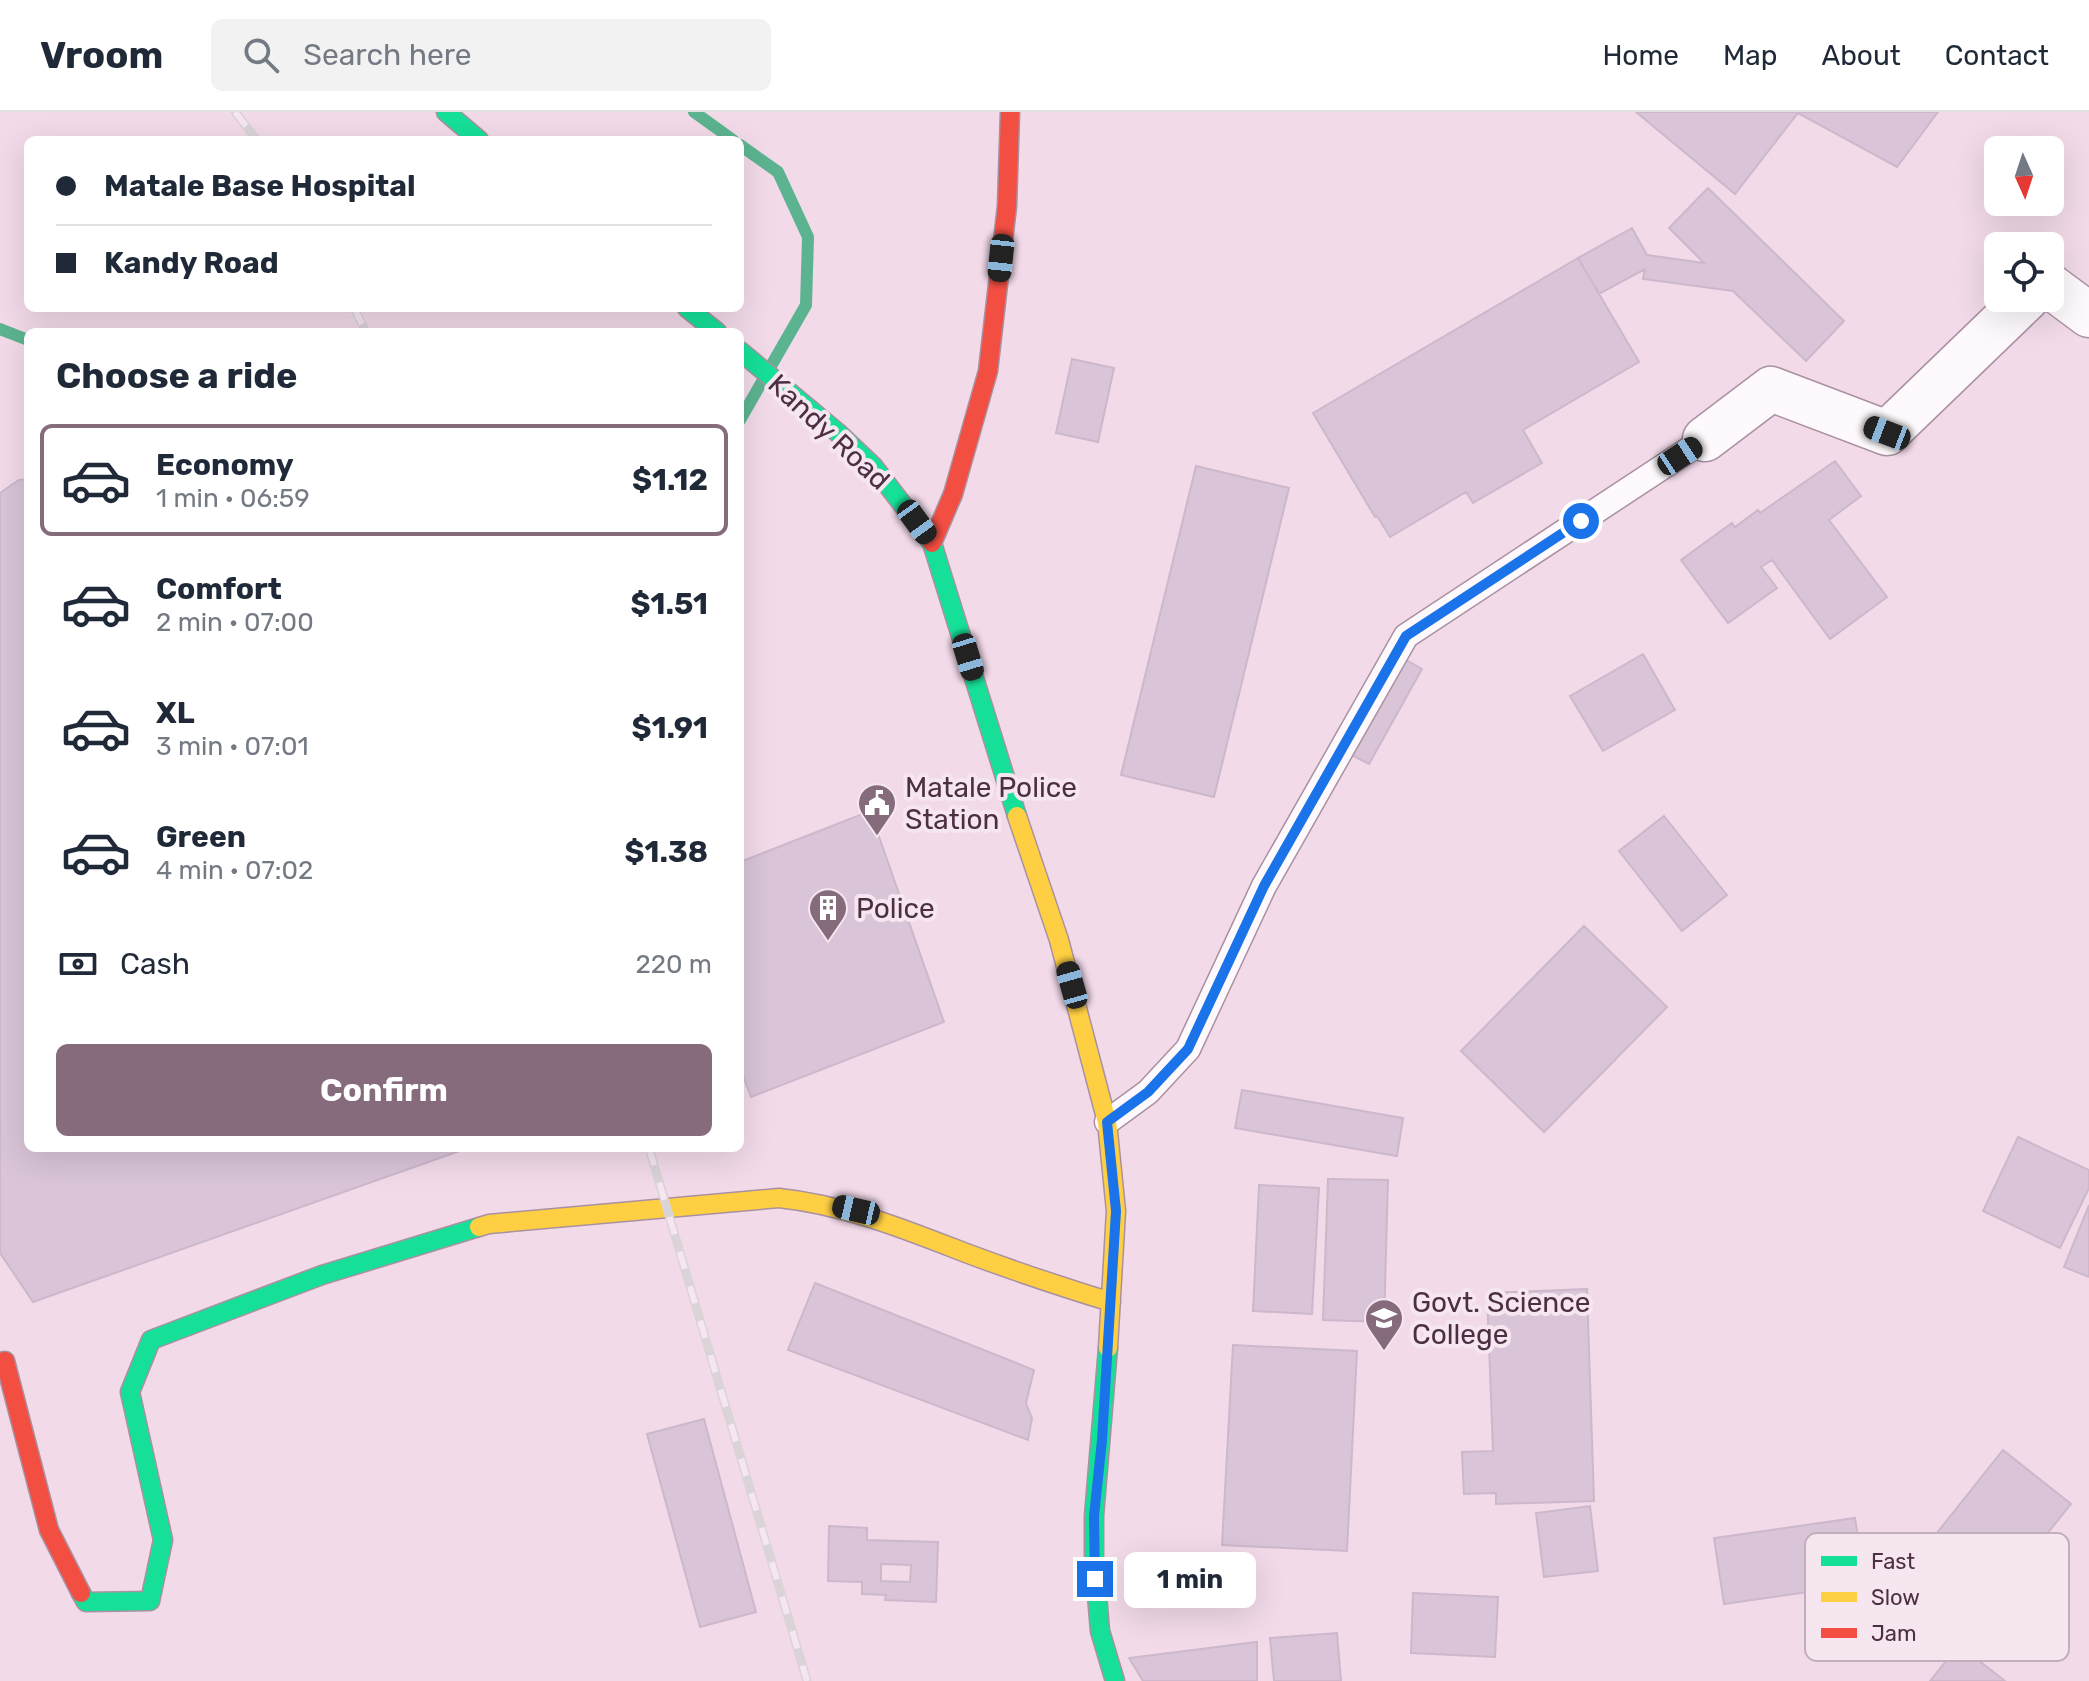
<!DOCTYPE html>
<meta charset="utf-8">
<style>
:root{--surface:#fff;--page:#f2f2f3;--text:#1f2937;--muted:#747a83;--line:#e0e1e3;--accent:#866b7d}
body{margin:0;font-family:Rubik,sans-serif;background:var(--page);color:var(--text);height:100vh;display:flex;flex-direction:column;font-size:30px;white-space:nowrap}
*{box-sizing:border-box;margin:0}
p{font-size:26px;color:var(--muted)}
.icon{flex:none;width:44px;height:44px;fill:none;stroke:currentColor;stroke-width:2;stroke-linecap:round;stroke-linejoin:round}
.map{position:relative;flex:1;overflow:hidden}
.side{position:absolute;left:24px;top:216px;width:720px;height:824px;display:flex;flex-direction:column;background:var(--surface);border-radius:12px;box-shadow:0 8px 32px #0002}
.side>*{flex:none}
.guide{position:absolute;left:24px;top:24px;width:720px;height:176px;border-radius:12px;box-shadow:0 8px 32px #0002;display:grid;align-content:center;height:176px;padding:0 32px;background:var(--surface)}
.needle{width:52px;rotate:177deg}
.tools{position:absolute;left:1984px;top:24px;display:grid;gap:16px}
.tools a{display:grid;place-items:center;width:80px;height:80px;border-radius:12px;background:var(--surface);box-shadow:0 8px 32px #0002;font-size:40px}
.end{position:absolute;width:36px;height:36px;margin:-18px;border:10px solid #1a73e8;background:#fff;box-shadow:0 0 0 4px #fff}
.from{border-radius:50%}
.bubble{position:absolute;height:56px;border-radius:12px;background:var(--surface);box-shadow:0 8px 32px #0002;font-size:26px;font-weight:700;line-height:56px;text-align:center}
.car{position:absolute;width:24px;height:48px;margin:-24px -12px;border-radius:10px;box-shadow:0 0 6px 2px #0007;background:linear-gradient(#222 24%,#8ab4d8 0 40%,#222 0 76%,#8ab4d8 0 86%,#222 0)}
.guide b{display:flex;align-items:center;gap:28px;height:76px;font-size:30px}
.guide b+b{border-top:2px solid var(--line)}
.guide i{width:20px;height:20px;background:var(--text)}
ul{padding:0;list-style:none}
li{display:flex;align-items:center;gap:24px;height:112px;margin:0 16px 12px;padding:0 16px;border:4px solid transparent;border-radius:12px}
li div{flex:1}
li b{display:block;font-size:30px}
li em{font-style:normal;font-weight:700}
li.on{border-color:var(--accent)}
li>.icon{width:72px;height:72px;stroke-width:1.5}
h2{padding:0 32px;font-size:36px;line-height:96px}
.pay{display:flex;align-items:center;gap:20px;height:88px;padding:0 32px;font-size:30px}
.pay p{margin-inline-start:auto}
.cta{display:flex;gap:16px;margin-top:auto;padding:16px 32px}
.cta a{flex:1;height:92px;border-radius:12px;background:var(--accent);color:#fff;font-size:32px;font-weight:700;line-height:92px;text-align:center}
header{display:flex;align-items:center;gap:48px;box-sizing:border-box;height:112px;padding:0 40px;background:var(--surface);border-bottom:2px solid var(--line)}
header strong{font-size:38px}
nav{display:flex;gap:44px;margin-inline-start:auto;font-size:28px}
.search{width:560px;height:72px;background:var(--page);display:flex;align-items:center;gap:20px;box-sizing:border-box;padding:0 28px;border-radius:12px;color:var(--muted);font-size:30px}
.map>svg:first-child{display:block}
.lines{fill:none;stroke-linecap:round;stroke-linejoin:round}
.stream{stroke:#5cb390;stroke-width:12}
.building{fill:#d9c4d8;stroke:#cdb8cb;stroke-width:2;fill-rule:evenodd}
.lane-casing{stroke:#a991a1;stroke-width:27}
.street-casing{stroke:#a991a1;stroke-width:47}
.fast-casing{stroke:#a991a1;stroke-width:21}
.slow-casing{stroke:#a991a1;stroke-width:21}
.jam-casing{stroke:#a991a1;stroke-width:21}
.lane{stroke:#fdf9fc;stroke-width:24}
.street{stroke:#fdf9fc;stroke-width:44}
.fast{stroke:#16e098;stroke-width:18}
.slow{stroke:#ffcf43;stroke-width:18}
.jam{stroke:#f24e42;stroke-width:18}
.rail-casing{stroke:#dad3d8;stroke-width:9}
.rail{stroke:#f6e6f0;stroke-width:6;stroke-dasharray:18;stroke-linecap:butt}
.route{stroke:#1a73e8;stroke-width:10}
.labels{text-anchor:middle;dominant-baseline:central;stroke-width:8;stroke-linejoin:round;paint-order:stroke}
.street-label{font-size:28px;fill:#4c2f43;stroke:#f6e6f0}
.poi-label{font-size:28px;fill:#4c2f43;stroke:#f6e6f0;text-anchor:start}
.key{fill:#f6e6f0;stroke:#c3afbc;stroke-width:2}
.key-label{font-size:22px;fill:#4c2f43}
</style>
<header>
<strong>Vroom</strong>
<div class="search"><svg class="icon" aria-label="search" viewBox="0 0 24 24"><circle cx="10" cy="10" r="6"/><path d="M15 15l6 6"/></svg>Search here</div>
<nav><a>Home</a><a>Map</a><a>About</a><a>Contact</a></nav>
</header>
<div class="map">
<svg width="2089" height="1569" viewBox="0 0 2089 1569">
<rect width="100%" height="100%" fill="#f2dae9"/>
<g class="lines">
<!-- stream -->
<path class="stream" d="M694,0l39,28
M740,33l38,27 30,65 -2,68 -66,115
M0,217l28,11"/>
</g>
<!-- building -->
<path class="building" d="M1636,0h302l-41,55 -99,-54 -63,81z
M1708,76l136,133 -38,40 -73,-70 -90,-12 2,-10 -46,25 -21,-36 54,-30 15,27 57,8 -35,-35z
M1578,146l61,104 -116,68 19,33 -69,40 -7,-11 -76,45 -13,-21 -2,1 -62,-104z
M1072,247l42,9 -16,74 -42,-9z
M1835,349l26,35 -32,24 58,77 -57,42 -58,-79 -11,7 16,21 -49,35 -47,-63 51,-37 3,4 23,-17 2,3z
M1196,354l93,22 -75,309 -93,-22z
M28,367v669h440l-435,154 -33,-49v-760l19,-13z
M1396,542l26,15 -53,95 -27,-14z
M1643,542l32,56 -72,41 -33,-55z
M870,699l74,211 -193,75 -11,-29v-206z
M1664,704l63,79 -45,36 -63,-80z
M1584,814l83,81 -123,125 -83,-81z
M1242,978l161,28 -6,38 -162,-28z
M2018,1025l71,33v18l-29,60 -77,-37z
M1328,1067l60,1 -4,142 -61,-2z
M1259,1073l60,3 -7,126 -59,-3z
M2089,1093v72l-25,-10z
M815,1171l219,87 -8,33 6,15 -4,22 -240,-90z
M1587,1177l7,212 -98,3v-11l-32,1 -2,-42 31,-1 -6,-158z
M1233,1233l124,6 -10,200 -125,-6z
M704,1307l52,193 -56,15 -53,-193z
M2003,1338l68,54 -94,117 -68,-53z
M1590,1394l8,65 -54,6 -8,-64z
M1855,1406l10,66 -141,20 -10,-66z
M829,1414l38,2v12l71,2 -2,60 -51,-2 1,-5 -24,-1v-12l-34,-1zM881,1452l30,1 -1,17 -29,-1z
M1413,1481l85,4 -3,60 -84,-4z
M1337,1521l4,48h-67l-4,-43z
M1257,1530v39h-114l-14,-23z
M1959,1533l46,36h-75z"/>
<g class="lines">
<!-- lane casing -->
<g class="lane-casing">
<path id="lane" d="M1107,1010l41,-30 40,-43 76,-163 142,-250 299,-197"/>
</g>
<!-- street casing -->
<g class="street-casing">
<path id="street" d="M2050,174l39,29
M1705,327l66,-50 116,44 140,-135"/>
</g>
<!-- fast casing -->
<g class="fast-casing">
<path id="fast" d="M446,0l33,28
M687,196l30,24
M740,239l97,81 36,34 59,77 85,273
M1108,1236l-14,168v43l6,72 15,50
M81,1481l5,9 64,-1 13,-61 -33,-148 21,-52 171,-65 157,-48"/>
</g>
<!-- slow casing -->
<g class="slow-casing">
<path id="slow" d="M1017,704l42,124 48,182 9,89 -8,137
M479,1115l10,-3 290,-26c66,7 125,31 187,55 48,18 96,34 145,49"/>
</g>
<!-- jam casing -->
<g class="jam-casing">
<path id="jam" d="M932,431l21,-49 35,-123 19,-165 3,-94
M0,1250l5,-1 44,169 32,63"/>
</g>
<!-- lane -->
<use href="#lane" class="lane"/>
<!-- street -->
<use href="#street" class="street"/>
<!-- fast -->
<use href="#fast" class="fast"/>
<!-- slow -->
<use href="#slow" class="slow"/>
<!-- jam -->
<use href="#jam" class="jam"/>
<!-- rail casing -->
<g class="rail-casing">
<path id="rail" d="M235,0l22,28
M354,196l12,24
M649,1036l158,533"/>
</g>
<!-- rail -->
<use href="#rail" class="rail"/>
</g>
<g class="lines">
<!-- route -->
<path class="route" d="M1095,1467l-1,-63 8,-76 14,-229 -9,-89 41,-30 40,-43 76,-163 142,-250 175,-115"/>
</g>
<!-- icons -->
<defs>
<g id="civic-pin" transform="scale(2)"><path d="M0 17L-7.5 6A9.5 9.5 0 1 1 7.5 6Z" fill="#866b7d" stroke="#f6e6f0"/><path d="M-.6-6.5H3V-4.5H.6V-3L4-1V1h2V6H-6V1h2V-1L-.6-3ZM-1.2 2.5V6h2.4V2.5Z" fill="#fff"/></g>
<g id="building-pin" transform="scale(2)"><path d="M0 17L-7.5 6A9.5 9.5 0 1 1 7.5 6Z" fill="#866b7d" stroke="#f6e6f0"/><path d="M-4-6H4V6H1V3H-1V6H-4ZM-2.5-4.3h1.7v1.8h-1.7ZM.8-4.3h1.7v1.8H.8ZM-2.5-1h1.7V.8h-1.7ZM.8-1h1.7V.8H.8Z" fill="#fff"/></g>
<g id="school-pin" transform="scale(2)"><path d="M0 17L-7.5 6A9.5 9.5 0 1 1 7.5 6Z" fill="#866b7d" stroke="#f6e6f0"/><path d="M0-5L7-2L0 1L-7-2ZM-4 1L0 2.5L4 1V4Q0 6-4 4Z" fill="#fff"/></g>
</defs>
<g fill-rule="evenodd">
<use href="#civic-pin" x="877" y="691"/>
<use href="#building-pin" x="828" y="796"/>
<use href="#school-pin" x="1384" y="1206"/>
</g>
<g class="labels">
<!-- street labels -->
<g class="street-label">
<text transform="translate(829 320) rotate(43)">Kandy Road</text>
</g>
<!-- poi labels -->
<g class="poi-label">
<text x="905" y="675">Matale Police<tspan x="905" dy="32">Station</tspan></text>
<text x="856" y="796">Police</text>
<text x="1412" y="1190">Govt. Science<tspan x="1412" dy="32">College</tspan></text>
</g>
</g>
<!-- legend -->
<rect x="1805" y="1421" width="264" height="128" rx="12" class="key"/>
<rect x="1821" y="1444" width="36" height="10" fill="#16e098"/>
<rect x="1821" y="1480" width="36" height="10" fill="#ffcf43"/>
<rect x="1821" y="1516" width="36" height="10" fill="#f24e42"/>
<g class="key-label">
<text x="1871" y="1457">Fast</text>
<text x="1871" y="1493">Slow</text>
<text x="1871" y="1529">Jam</text>
</g>
</svg>
<div class="tools">
<a><svg class="needle" viewBox="-14 -14 28 28"><path d="M0-13l5 13h-10z" fill="#e53935"/><path d="M0 13l5-13h-10z" fill="#747a83"/></svg></a>
<a><svg class="icon" aria-label="locate" viewBox="0 0 24 24"><circle cx="12" cy="12" r="6"/><path d="M12 2v4M12 18v4M2 12h4M18 12h4"/></svg></a>
</div>
<i class="end from" style="left:1581px;top:409px"></i>
<i class="end" style="left:1095px;top:1467px"></i>
<div class="bubble" style="left:1124px;top:1440px;width:132px">1 min</div>
<i class="car" style="left:1001px;top:146px;rotate:186deg"></i>
<i class="car" style="left:1887px;top:321px;rotate:291deg"></i>
<i class="car" style="left:1680px;top:344px;rotate:57deg"></i>
<i class="car" style="left:917px;top:410px;rotate:144deg"></i>
<i class="car" style="left:968px;top:545px;rotate:163deg"></i>
<i class="car" style="left:1072px;top:873px;rotate:344deg"></i>
<i class="car" style="left:856px;top:1098px;rotate:283deg"></i>
<div class="guide">
<b><i class="from"></i>Matale Base Hospital</b>
<b><i></i>Kandy Road</b>
</div>
<section class="side">
<h2>Choose a ride</h2>
<ul>
<li class="on"><svg class="icon" aria-label="car" viewBox="0 0 24 24"><path d="M5 17H2v-5l4-1 3-4h7l3 4 3 1v5h-3M9 17h6M6 11h13"/><circle cx="7" cy="17" r="2"/><circle cx="17" cy="17" r="2"/></svg><div><b>Economy</b><p>1 min · 06:59</p></div><em>$1.12</em></li>
<li><svg class="icon" aria-label="car" viewBox="0 0 24 24"><path d="M5 17H2v-5l4-1 3-4h7l3 4 3 1v5h-3M9 17h6M6 11h13"/><circle cx="7" cy="17" r="2"/><circle cx="17" cy="17" r="2"/></svg><div><b>Comfort</b><p>2 min · 07:00</p></div><em>$1.51</em></li>
<li><svg class="icon" aria-label="car" viewBox="0 0 24 24"><path d="M5 17H2v-5l4-1 3-4h7l3 4 3 1v5h-3M9 17h6M6 11h13"/><circle cx="7" cy="17" r="2"/><circle cx="17" cy="17" r="2"/></svg><div><b>XL</b><p>3 min · 07:01</p></div><em>$1.91</em></li>
<li><svg class="icon" aria-label="car" viewBox="0 0 24 24"><path d="M5 17H2v-5l4-1 3-4h7l3 4 3 1v5h-3M9 17h6M6 11h13"/><circle cx="7" cy="17" r="2"/><circle cx="17" cy="17" r="2"/></svg><div><b>Green</b><p>4 min · 07:02</p></div><em>$1.38</em></li>
</ul>
<div class="pay"><svg class="icon" aria-label="cash" viewBox="0 0 24 24"><path d="M3 7h18v10H3z"/><circle cx="12" cy="12" r="2"/></svg>Cash<p>220 m</p></div>
<div class="cta"><a>Confirm</a></div>
</section>
</div>
